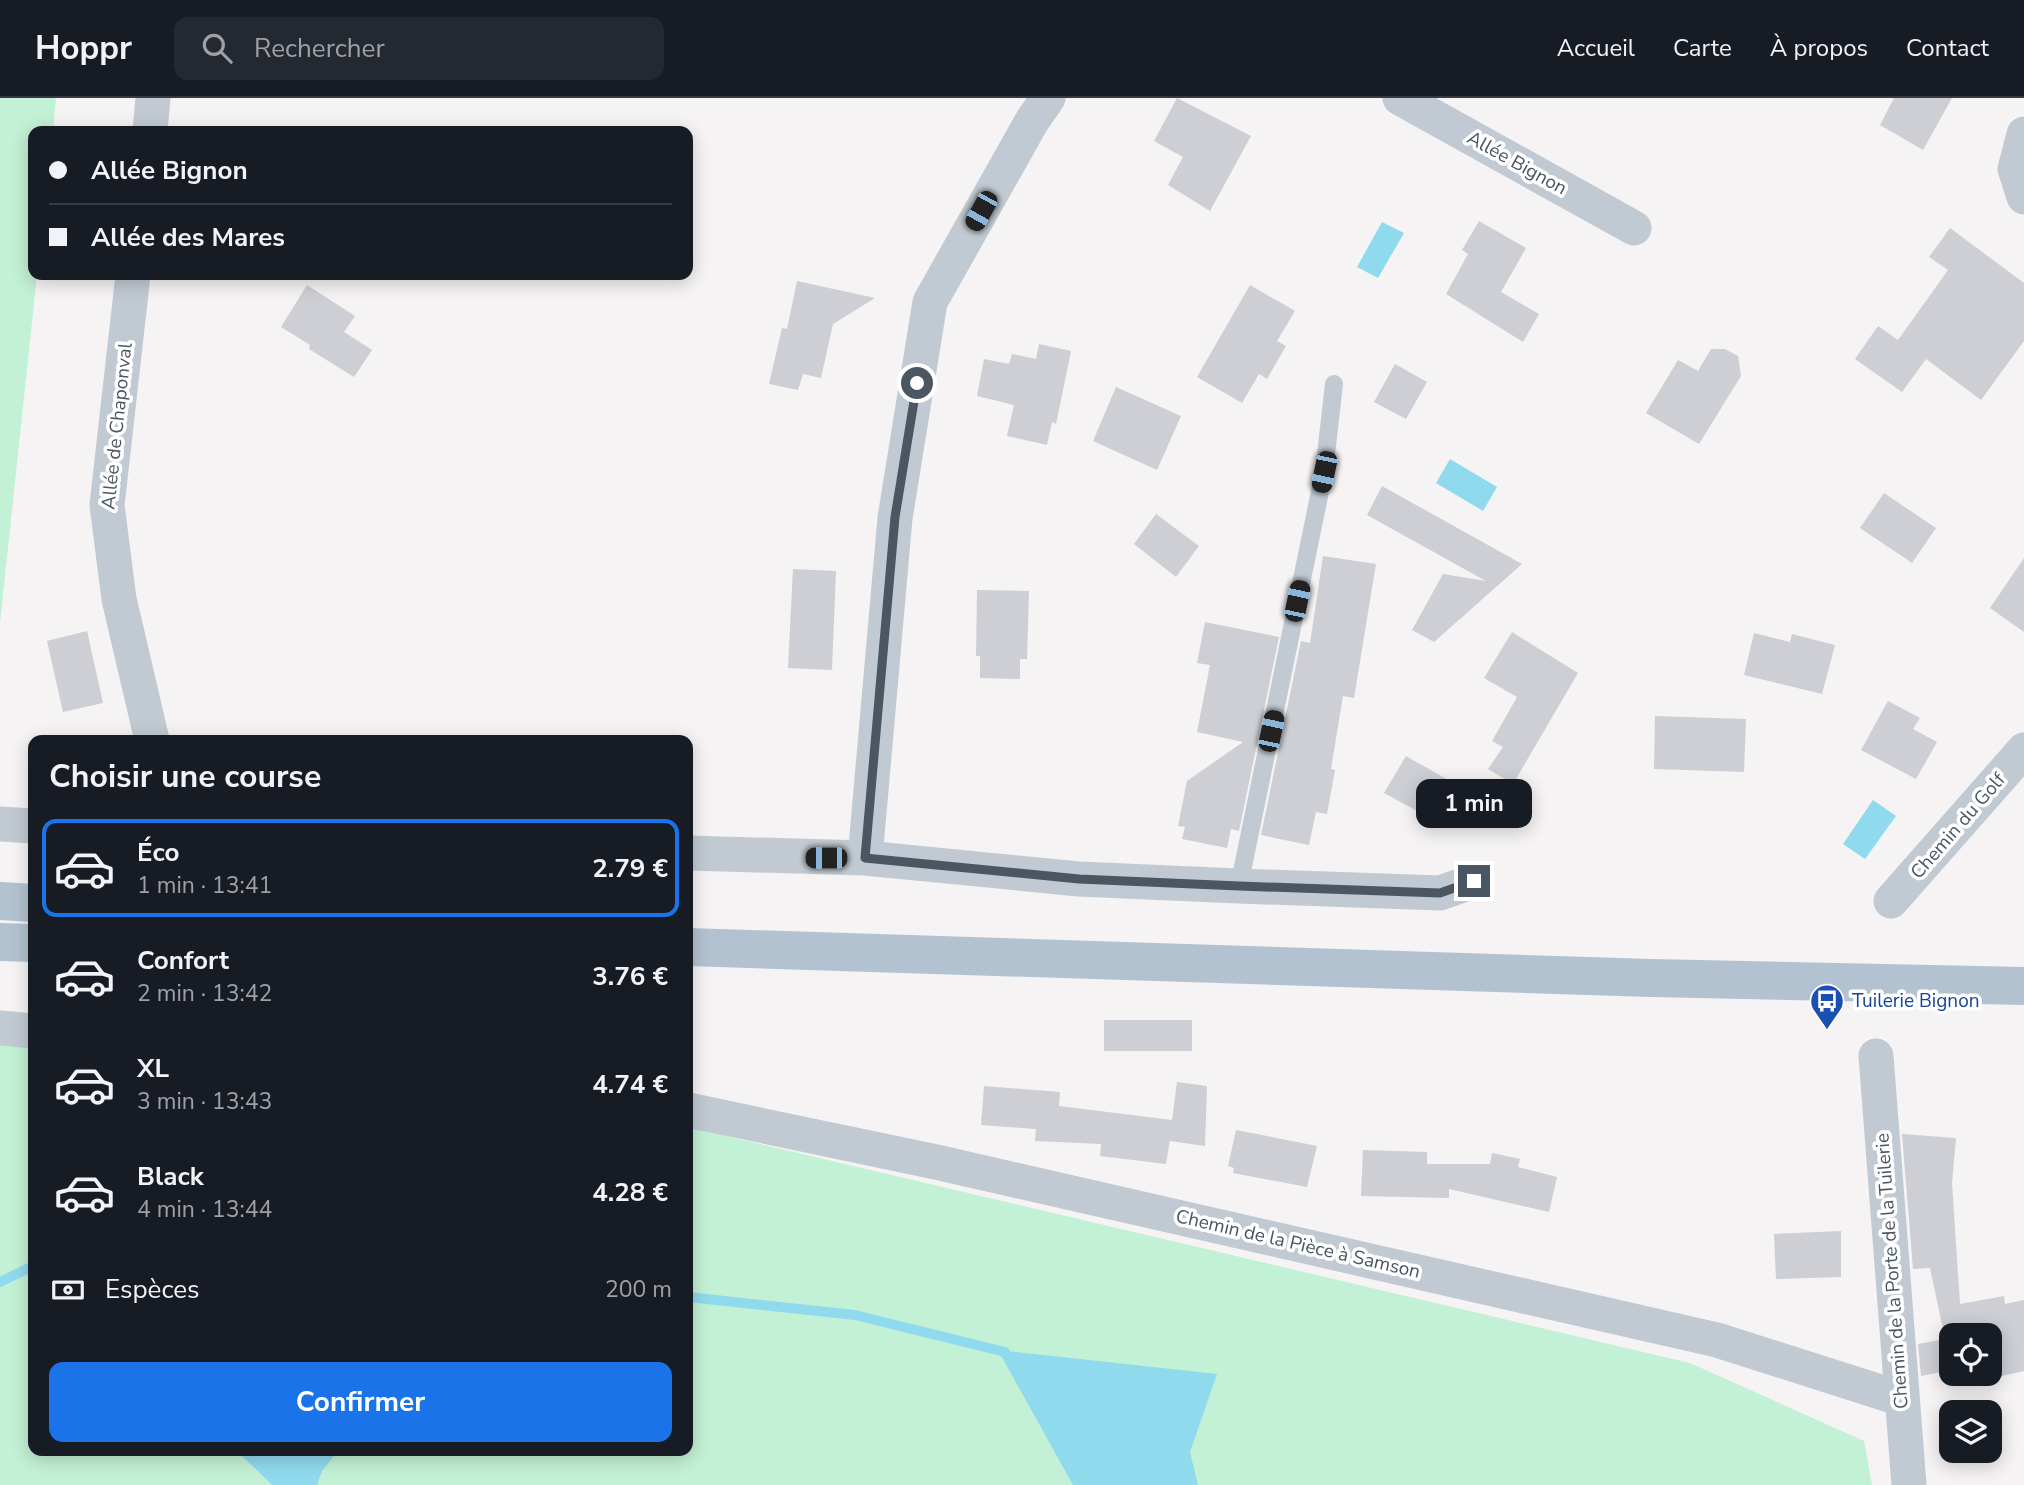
<!DOCTYPE html>
<html lang="fr">
<meta charset="utf-8">
<style>
:root{--surface:#171b24;--page:#242831;--text:#f1f3f6;--muted:#9ea1a6;--line:#363941;--accent:#1a73e8}
body{margin:0;font-family:"Nunito Sans",sans-serif;background:var(--page);color:var(--text);height:100vh;display:flex;flex-direction:column;font-size:26px;white-space:nowrap}
*{box-sizing:border-box;margin:0}
p{font-size:23px;color:var(--muted)}
.icon{flex:none;width:38px;height:38px;fill:none;stroke:currentColor;stroke-width:2;stroke-linecap:round;stroke-linejoin:round}
.map{position:relative;flex:1;overflow:hidden}
.panel{position:absolute;left:28px;top:637px;width:665px;height:721px;display:flex;flex-direction:column;background:var(--surface);border-radius:14px;box-shadow:0 4px 18px #0003}
.panel>*{flex:none}
.banner{position:absolute;left:28px;top:28px;width:665px;height:154px;border-radius:14px;box-shadow:0 4px 18px #0003;display:grid;align-content:center;height:154px;padding:0 21px;background:var(--surface)}
.fabs{position:absolute;left:1939px;top:1225px;display:grid;gap:14px}
.fabs a{display:grid;place-items:center;width:63px;height:63px;border-radius:14px;background:var(--surface);box-shadow:0 4px 18px #0003;font-size:35px}
.end{position:absolute;width:32px;height:32px;margin:-16px;border:9px solid #4a5661;background:#fff;box-shadow:0 0 0 4px #fff}
.from{border-radius:50%}
.bubble{position:absolute;height:49px;border-radius:14px;background:var(--surface);box-shadow:0 4px 18px #0003;font-size:23px;font-weight:700;line-height:49px;text-align:center}
.car{position:absolute;width:21px;height:42px;margin:-21px -10px;border-radius:9px;box-shadow:0 0 5px 2px #0007;background:linear-gradient(#222 24%,#8ab4d8 0 40%,#222 0 76%,#8ab4d8 0 86%,#222 0)}
.banner b{display:flex;align-items:center;gap:24px;height:66px;font-size:26px}
.banner b+b{border-top:2px solid var(--line)}
.banner i{width:18px;height:18px;background:var(--text)}
ul{padding:0;list-style:none}
li{display:flex;align-items:center;gap:21px;height:98px;margin:0 14px 10px;padding:0 7px;border:4px solid transparent;border-radius:14px}
li div{flex:1}
li b{display:block;font-size:26px}
li em{font-style:normal;font-weight:700}
li.current{border-color:var(--accent)}
li>.icon{width:63px;height:63px;stroke-width:1.5}
h2{padding:0 21px;font-size:32px;line-height:84px}
.pay{display:flex;align-items:center;gap:18px;height:77px;padding:0 21px;font-size:26px}
.pay p{margin-inline-start:auto}
.cta{display:flex;gap:14px;margin-top:auto;padding:14px 21px}
.cta a{flex:1;height:80px;border-radius:14px;background:var(--accent);color:#fff;font-size:28px;font-weight:700;line-height:80px;text-align:center}
header{display:flex;align-items:center;gap:42px;box-sizing:border-box;height:98px;padding:0 35px;background:var(--surface);border-bottom:2px solid var(--line)}
header strong{font-size:33px}
nav{display:flex;gap:38px;margin-inline-start:auto;font-size:24px}
.search{width:490px;height:63px;background:var(--page);display:flex;align-items:center;gap:18px;box-sizing:border-box;padding:0 24px;border-radius:14px;color:var(--muted);font-size:26px}
.map>svg:first-child{display:block}
.green{fill:#c3f1d5}
.water{fill:#90daee}
.lines{fill:none;stroke-linecap:round;stroke-linejoin:round}
.stream{stroke:#90daee;stroke-width:10}
.building{fill:#cdcfd5}
.lane{stroke:#c1cad2;stroke-width:18}
.street{stroke:#c1cad2;stroke-width:35}
.primary{stroke:#b3c2d1;stroke-width:38}
.route{stroke:#4a5661;stroke-width:9}
.labels{text-anchor:middle;dominant-baseline:central;stroke-width:7;stroke-linejoin:round;paint-order:stroke}
.street-label{font-size:19px;fill:#4a5661;stroke:#fff}
.transit-label{font-size:19px;fill:#164399;stroke:#fff;text-anchor:start}
</style>
<header>
<strong>Hoppr</strong>
<div class="search"><svg class="icon" aria-label="search" viewBox="0 0 24 24"><circle cx="10" cy="10" r="6"/><path d="M15 15l6 6"/></svg>Rechercher</div>
<nav><a>Accueil</a><a>Carte</a><a>À propos</a><a>Contact</a></nav>
</header>
<div class="map">
<svg width="2024" height="1387" viewBox="0 0 2024 1387">
<rect width="100%" height="100%" fill="#f5f3f3"/>
<!-- green -->
<path class="green" d="M0,0h56l-3,33h-20v144h4l-37,348z
M0,946h33v407h655v-324l1002,236 174,78 8,44h-1872z"/>
<!-- water -->
<path class="water" d="M1382,124l22,11 -26,45 -21,-11z
M1450,361l47,28 -14,24 -47,-28z
M1873,702l23,16 -31,43 -22,-15z
M998,1252l219,24 -27,78 8,33h-125z
M232,1353h106l-16,20 -5,14h-45l-30,-29z"/>
<g class="lines">
<!-- stream -->
<path class="stream" d="M0,1184l33,-16
M688,1199l167,18 150,37"/>
</g>
<!-- building -->
<path class="building" d="M1177,0l74,38 -41,75 -42,-26 15,-28 -29,-16z
M1894,0h58l-29,52 -43,-25z
M1479,123l47,27 -25,44 38,22 -16,28 -77,-48 22,-40 -6,-4z
M1950,130l74,55v58l-43,59 -55,-41 -24,33 -47,-33 23,-33 20,14 50,-70 -19,-13z
M797,183l78,17 -42,26 -12,54 -18,-4 -5,16 -29,-6 13,-56 5,1z
M307,187l48,31 -11,16 28,18 -18,27 -45,-28 1,-4 -29,-18z
M1250,187l45,26 -18,30 9,5 -19,33 -8,-5 -17,29 -45,-26z
M1039,246l32,7 -15,73 -4,-2 -5,23 -40,-9 7,-31 -37,-9 7,-37 25,5 3,-10 24,5z
M1711,251h14l13,7 3,20 -42,68 -53,-31 32,-53 20,11z
M1395,266l32,18 -21,37 -32,-17z
M1116,289l65,29 -24,54 -64,-29z
M1382,388l140,78 -88,78 -22,-12 31,-56 43,7 -119,-66z
M1884,395l52,35 -24,35 -52,-35z
M1156,416l43,32 -23,31 -42,-33z
M1323,458l53,8 -22,134 -11,-2 -12,73 4,1 -8,44 -11,-2 -7,33 -48,-10 40,-194 9,2z
M2024,460v74l-34,-24z
M793,471l43,2 -4,99 -44,-2z
M977,492l52,1 -2,68h-7v20l-40,-1v-22h-4z
M1205,524l74,15 -40,194 -8,-2 -4,19 -45,-9 3,-12 -7,-1 9,-45 56,-39 -46,-10 13,-67 -13,-2z
M87,533l16,72 -40,9 -16,-71z
M1512,534l66,41 -65,111 -25,-15 15,-22 -11,-6 25,-44 -33,-19z
M1754,535l36,9 2,-8 43,11 -13,49 -78,-19z
M1888,603l32,17 -7,11 24,13 -21,37 -55,-29z
M1655,618l91,3 -2,53 -90,-3z
M1406,658l58,33 -23,35 -57,-31z
M1104,922h88v31h-88z
M1177,984l30,4 -2,60 -35,-5 1,-7 -5,30 -66,-8 1,-12 -66,-3 1,-12 -55,-4 3,-39 76,6 -1,14 113,14z
M1236,1032l81,16 -10,41 -74,-14 1,-5 -6,-2z
M1902,1036l54,4 -4,45 8,121 44,-8 1,8 19,-4v71l-50,11 -1,-3h-7l-1,-5h25v-39h-39v35l-30,6 -3,-32 27,-5 -15,-71 -17,1z
M1363,1052l64,2v12h63l2,-11 28,6 -2,8 39,10 -8,35 -100,-23v9l-88,-2z
M1841,1133v46l-65,2 -2,-45z"/>
<g class="lines">
<!-- lane -->
<path class="lane" d="M1239,788l85,-414 10,-88"/>
<!-- street -->
<path class="street" d="M1400,0l234,130
M150,33l3,-33
M2024,36l-9,35 9,28
M133,177l-26,230 12,94 33,141
M0,726l33,2
M688,755l177,5 214,21 160,7 201,7 34,-12
M865,760l30,-340 35,-216 102,-181 16,-23
M1891,803l133,-151
M0,930l33,3
M1876,958l33,429
M688,1012l248,52 781,178 185,59"/>
<!-- primary -->
<path class="primary" d="M0,803l33,2
M0,844l33,1
M688,849l963,31 373,8"/>
</g>
<g class="lines">
<!-- route -->
<path class="route" d="M917,285l-22,134 -30,341 214,21 160,7 201,7 34,-12"/>
</g>
<!-- icons -->
<defs>
<g id="bus-pin" transform="scale(1.75)"><path d="M0 17L-7.5 6A9.5 9.5 0 1 1 7.5 6Z" fill="#1a4fb4" stroke="#fff"/><path d="M-5-6H5V4H4V6H2V4H-2V6H-4V4H-5ZM-3.5-4V0h7V-4ZM-3.5 1.2v1.5H-2V1.2ZM2 1.2v1.5H3.5V1.2Z" fill="#fff"/></g>
</defs>
<g fill-rule="evenodd">
<use href="#bus-pin" x="1827" y="903"/>
</g>
<g class="labels">
<!-- street labels -->
<g class="street-label">
<text transform="translate(1517 65) rotate(29)">Allée Bignon</text>
<text transform="translate(117 328) rotate(-84)">Allée de Chaponval</text>
<text transform="translate(1958 728) rotate(-49)">Chemin du Golf</text>
<text transform="translate(1298 1146) rotate(13)">Chemin de la Pièce à Samson</text>
<text transform="translate(1892 1173) rotate(-94)">Chemin de la Porte de la Tuilerie</text>
</g>
<!-- transit labels -->
<g class="transit-label">
<text x="1852" y="903">Tuilerie Bignon</text>
</g>
</g>
</svg>
<div class="fabs">
<a><svg class="icon" aria-label="locate" viewBox="0 0 24 24"><circle cx="12" cy="12" r="6"/><path d="M12 2v4M12 18v4M2 12h4M18 12h4"/></svg></a>
<a><svg class="icon" aria-label="layers" viewBox="0 0 24 24"><path d="M12 4l9 5-9 5-9-5zM3 14l9 5 9-5"/></svg></a>
</div>
<i class="end from" style="left:917px;top:285px"></i>
<i class="end" style="left:1474px;top:783px"></i>
<div class="bubble" style="left:1416px;top:681px;width:116px">1 min</div>
<i class="car" style="left:981px;top:113px;rotate:209deg"></i>
<i class="car" style="left:1324px;top:374px;rotate:192deg"></i>
<i class="car" style="left:1297px;top:503px;rotate:12deg"></i>
<i class="car" style="left:1271px;top:633px;rotate:12deg"></i>
<i class="car" style="left:826px;top:760px;rotate:270deg"></i>
<div class="banner">
<b><i class="from"></i>Allée Bignon</b>
<b><i></i>Allée des Mares</b>
</div>
<section class="panel">
<h2>Choisir une course</h2>
<ul>
<li class="current"><svg class="icon" aria-label="car" viewBox="0 0 24 24"><path d="M5 17H2v-5l4-1 3-4h7l3 4 3 1v5h-3M9 17h6M6 11h13"/><circle cx="7" cy="17" r="2"/><circle cx="17" cy="17" r="2"/></svg><div><b>Éco</b><p>1 min · 13:41</p></div><em>2.79 €</em></li>
<li><svg class="icon" aria-label="car" viewBox="0 0 24 24"><path d="M5 17H2v-5l4-1 3-4h7l3 4 3 1v5h-3M9 17h6M6 11h13"/><circle cx="7" cy="17" r="2"/><circle cx="17" cy="17" r="2"/></svg><div><b>Confort</b><p>2 min · 13:42</p></div><em>3.76 €</em></li>
<li><svg class="icon" aria-label="car" viewBox="0 0 24 24"><path d="M5 17H2v-5l4-1 3-4h7l3 4 3 1v5h-3M9 17h6M6 11h13"/><circle cx="7" cy="17" r="2"/><circle cx="17" cy="17" r="2"/></svg><div><b>XL</b><p>3 min · 13:43</p></div><em>4.74 €</em></li>
<li><svg class="icon" aria-label="car" viewBox="0 0 24 24"><path d="M5 17H2v-5l4-1 3-4h7l3 4 3 1v5h-3M9 17h6M6 11h13"/><circle cx="7" cy="17" r="2"/><circle cx="17" cy="17" r="2"/></svg><div><b>Black</b><p>4 min · 13:44</p></div><em>4.28 €</em></li>
</ul>
<div class="pay"><svg class="icon" aria-label="cash" viewBox="0 0 24 24"><path d="M3 7h18v10H3z"/><circle cx="12" cy="12" r="2"/></svg>Espèces<p>200 m</p></div>
<div class="cta"><a>Confirmer</a></div>
</section>
</div>
